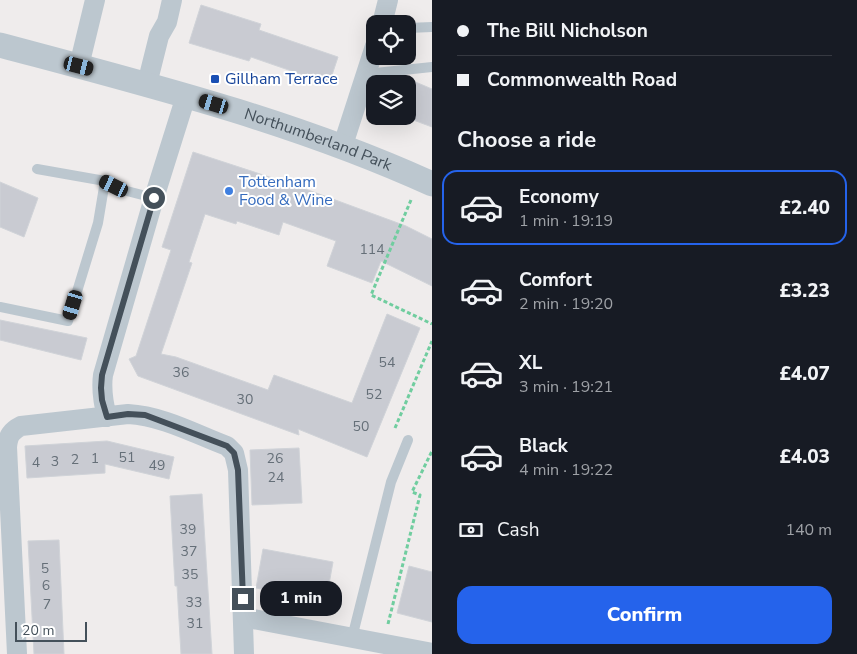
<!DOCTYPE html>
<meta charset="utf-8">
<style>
:root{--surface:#171b24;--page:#242831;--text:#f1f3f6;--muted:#9ea1a6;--line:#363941;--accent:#2563eb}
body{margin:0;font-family:"Nunito Sans",sans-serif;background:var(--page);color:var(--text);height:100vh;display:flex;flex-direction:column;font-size:19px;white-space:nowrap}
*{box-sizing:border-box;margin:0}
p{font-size:16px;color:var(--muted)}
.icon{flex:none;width:28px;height:28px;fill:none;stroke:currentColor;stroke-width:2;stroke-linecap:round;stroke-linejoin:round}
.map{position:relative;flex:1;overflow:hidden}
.drawer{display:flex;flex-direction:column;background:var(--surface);width:425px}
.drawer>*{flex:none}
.guide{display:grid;align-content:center;height:110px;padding:0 25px;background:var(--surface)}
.tools{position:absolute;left:366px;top:15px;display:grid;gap:10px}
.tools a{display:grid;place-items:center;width:50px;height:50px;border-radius:10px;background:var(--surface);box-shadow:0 5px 20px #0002;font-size:25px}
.scale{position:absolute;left:15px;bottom:12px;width:72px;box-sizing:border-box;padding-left:5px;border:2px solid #44505a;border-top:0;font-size:14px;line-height:18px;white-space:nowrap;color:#44505a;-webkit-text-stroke:4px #fff;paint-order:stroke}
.end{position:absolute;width:22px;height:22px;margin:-11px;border:6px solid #44505a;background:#fff;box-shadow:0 0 0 2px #fff}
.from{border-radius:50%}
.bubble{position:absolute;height:35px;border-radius:15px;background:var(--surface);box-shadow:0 5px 20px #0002;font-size:16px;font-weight:800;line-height:35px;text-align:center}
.car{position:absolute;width:15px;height:30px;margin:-15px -8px;border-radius:6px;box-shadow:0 0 4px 1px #0007;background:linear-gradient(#222 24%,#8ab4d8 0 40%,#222 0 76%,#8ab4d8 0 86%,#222 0)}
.guide b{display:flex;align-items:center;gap:18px;height:48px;font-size:19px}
.guide b+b{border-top:1px solid var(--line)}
.guide i{width:12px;height:12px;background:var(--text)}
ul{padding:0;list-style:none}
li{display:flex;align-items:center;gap:15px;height:75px;margin:0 10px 8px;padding:0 15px;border:2px solid transparent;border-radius:15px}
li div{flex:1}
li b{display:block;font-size:19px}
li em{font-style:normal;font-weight:800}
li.current{border-color:var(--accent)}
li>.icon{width:45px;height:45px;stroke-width:1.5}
h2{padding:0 25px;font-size:22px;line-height:60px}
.pay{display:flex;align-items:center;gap:12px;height:55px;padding:0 25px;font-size:19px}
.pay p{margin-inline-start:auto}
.button{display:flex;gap:10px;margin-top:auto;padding:10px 25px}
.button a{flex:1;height:58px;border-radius:15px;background:var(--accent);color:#fff;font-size:20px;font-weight:800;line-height:58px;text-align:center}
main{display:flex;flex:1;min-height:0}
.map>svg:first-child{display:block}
.building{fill:#c9cbd2;stroke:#d0d3d8}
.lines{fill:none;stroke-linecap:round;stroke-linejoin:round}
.path{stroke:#70cd9f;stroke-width:3;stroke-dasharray:4 2.5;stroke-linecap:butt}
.service{stroke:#bcc7cf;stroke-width:10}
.minor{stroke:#bcc7cf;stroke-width:20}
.tertiary{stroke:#bcc7cf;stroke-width:25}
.route{stroke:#44505a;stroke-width:6}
.transit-dot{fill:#1a4fb4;stroke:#fff;stroke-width:2}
.shop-dot{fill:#3f7fe0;stroke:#fff;stroke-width:2}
.labels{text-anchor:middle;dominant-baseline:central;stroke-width:4;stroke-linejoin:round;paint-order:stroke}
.number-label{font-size:14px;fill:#656f78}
.transit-label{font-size:16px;fill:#164399;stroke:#fff;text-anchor:start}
.street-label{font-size:16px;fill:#44505a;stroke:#fff}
.shop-label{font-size:16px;fill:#366cbe;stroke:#fff;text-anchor:start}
</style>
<main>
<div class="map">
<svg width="432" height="654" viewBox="0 0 432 654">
<rect width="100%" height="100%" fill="#efecec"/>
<!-- building -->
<path class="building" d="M201,5l60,19 -2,6 79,27 -9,27 -78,-27 -2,4 -60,-18z
M413,81l19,8v38l-24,-9v-23z
M193,152l107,35 106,39 26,13v47l-51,-25 -9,22 -45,-17 9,-25 -53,-19 -4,13 -42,-14 -1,3 -31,-10 -16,48 3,1 -31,91 15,3 92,33 6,-15 78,28 35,-89 33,14 -53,129 -69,-28 1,6 -161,-59 -9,-17 7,-3 35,-106 -9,-3z
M0,182l38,16 -14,39 -24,-10z
M0,320l87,18 -6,22 -81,-20z
M107,441l67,16 -5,22 -64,-15v9l-78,5 -2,-32z
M299,448l3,55 -50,2 -2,-55z
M202,494l10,160h-31l-4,-68h-2l-5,-90z
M59,540l5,114h-30l-6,-113z
M263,549l70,13 -7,39 -70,-13z
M409,566l23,6v50l-35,-9z"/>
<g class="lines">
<!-- path -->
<path class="path" d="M411,200l-40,95 61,29
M395,428l37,-87
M388,624l32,-129 -8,-3 20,-41"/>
<!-- service -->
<path class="service" d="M408,28l24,-1
M366,74l66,-7
M37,169l68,12 18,9 31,8
M0,307l68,14 30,-98 7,-42
M352,638l39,-156 17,-42"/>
<!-- minor -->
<path class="minor" d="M382,24l6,-24
M79,66l16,-66
M147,84l12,-48 8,-14 5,-22
M342,148l33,-102
M107,417c-4,-15 -6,-27 -4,-42l51,-177 32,-102
M243,617l189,36
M17,654l-10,-207c1,-11 4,-16 14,-21l107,-12c35,2 67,20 99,32l7,7 4,17 6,184"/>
<!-- tertiary -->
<path class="tertiary" id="s1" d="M0,45c146,39 294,76 432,139"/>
</g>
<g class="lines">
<!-- route -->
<path class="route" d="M154,198l-52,177 -1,13 1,12 5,17 21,-3 17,1 82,31 7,7 4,17 5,129"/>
</g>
<!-- markers -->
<rect class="transit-dot" x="210" y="74" width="10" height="10" rx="2.5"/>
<circle class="shop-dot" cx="229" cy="191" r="5"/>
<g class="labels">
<!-- number labels -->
<g class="number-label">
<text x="372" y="249">114</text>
<text x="387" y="362">54</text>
<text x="181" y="372">36</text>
<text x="374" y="394">52</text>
<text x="245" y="399">30</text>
<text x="361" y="426">50</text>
<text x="127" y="457">51</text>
<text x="95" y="458">1</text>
<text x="275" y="458">26</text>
<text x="75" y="459">2</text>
<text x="55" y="461">3</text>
<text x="36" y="462">4</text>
<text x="157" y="465">49</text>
<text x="276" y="477">24</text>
<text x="188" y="529">39</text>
<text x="189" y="551">37</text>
<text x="45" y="568">5</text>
<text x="190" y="574">35</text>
<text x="46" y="585">6</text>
<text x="194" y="602">33</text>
<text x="47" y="604">7</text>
<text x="195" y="623">31</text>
</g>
<!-- transit labels -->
<g class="transit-label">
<text x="225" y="79">Gillham Terrace</text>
</g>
<!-- street labels -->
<g class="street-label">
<text stroke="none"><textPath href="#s1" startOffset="332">Northumberland Park</textPath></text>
</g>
<!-- shop labels -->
<g class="shop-label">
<text x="239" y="182">Tottenham<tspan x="239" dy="18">Food &amp; Wine</tspan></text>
</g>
</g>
</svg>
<div class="tools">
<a><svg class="icon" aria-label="locate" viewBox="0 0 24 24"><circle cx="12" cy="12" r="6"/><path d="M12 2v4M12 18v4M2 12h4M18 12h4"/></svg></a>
<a><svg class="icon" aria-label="layers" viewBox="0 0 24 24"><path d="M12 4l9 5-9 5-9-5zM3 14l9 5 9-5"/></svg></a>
</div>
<div class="scale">20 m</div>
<i class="end from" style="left:154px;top:198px"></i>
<i class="end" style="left:243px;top:599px"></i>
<div class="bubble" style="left:260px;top:581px;width:82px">1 min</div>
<i class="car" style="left:79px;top:66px;rotate:104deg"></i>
<i class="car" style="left:214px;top:104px;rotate:287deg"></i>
<i class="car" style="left:114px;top:186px;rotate:296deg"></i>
<i class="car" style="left:73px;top:305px;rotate:197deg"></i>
</div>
<section class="drawer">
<div class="guide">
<b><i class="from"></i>The Bill Nicholson</b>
<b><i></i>Commonwealth Road</b>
</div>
<h2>Choose a ride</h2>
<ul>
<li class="current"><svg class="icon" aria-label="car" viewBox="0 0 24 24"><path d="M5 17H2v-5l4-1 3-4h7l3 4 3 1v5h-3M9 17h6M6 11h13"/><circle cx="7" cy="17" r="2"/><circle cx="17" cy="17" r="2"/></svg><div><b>Economy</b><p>1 min · 19:19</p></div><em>£2.40</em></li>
<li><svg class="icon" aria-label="car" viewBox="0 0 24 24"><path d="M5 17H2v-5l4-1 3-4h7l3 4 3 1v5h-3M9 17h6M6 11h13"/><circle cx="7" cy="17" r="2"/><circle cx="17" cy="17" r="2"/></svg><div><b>Comfort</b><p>2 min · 19:20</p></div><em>£3.23</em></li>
<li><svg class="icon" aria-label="car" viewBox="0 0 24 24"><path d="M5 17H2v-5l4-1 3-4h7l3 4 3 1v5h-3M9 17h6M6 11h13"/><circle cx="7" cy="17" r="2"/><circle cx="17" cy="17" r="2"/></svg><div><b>XL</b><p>3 min · 19:21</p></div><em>£4.07</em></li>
<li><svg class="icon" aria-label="car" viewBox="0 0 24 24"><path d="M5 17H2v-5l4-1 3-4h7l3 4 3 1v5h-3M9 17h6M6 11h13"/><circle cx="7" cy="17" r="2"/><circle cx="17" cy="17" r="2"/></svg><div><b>Black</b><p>4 min · 19:22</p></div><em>£4.03</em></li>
</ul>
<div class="pay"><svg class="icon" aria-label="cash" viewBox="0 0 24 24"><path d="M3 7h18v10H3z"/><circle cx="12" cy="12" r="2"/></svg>Cash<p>140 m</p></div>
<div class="button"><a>Confirm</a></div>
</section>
</main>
